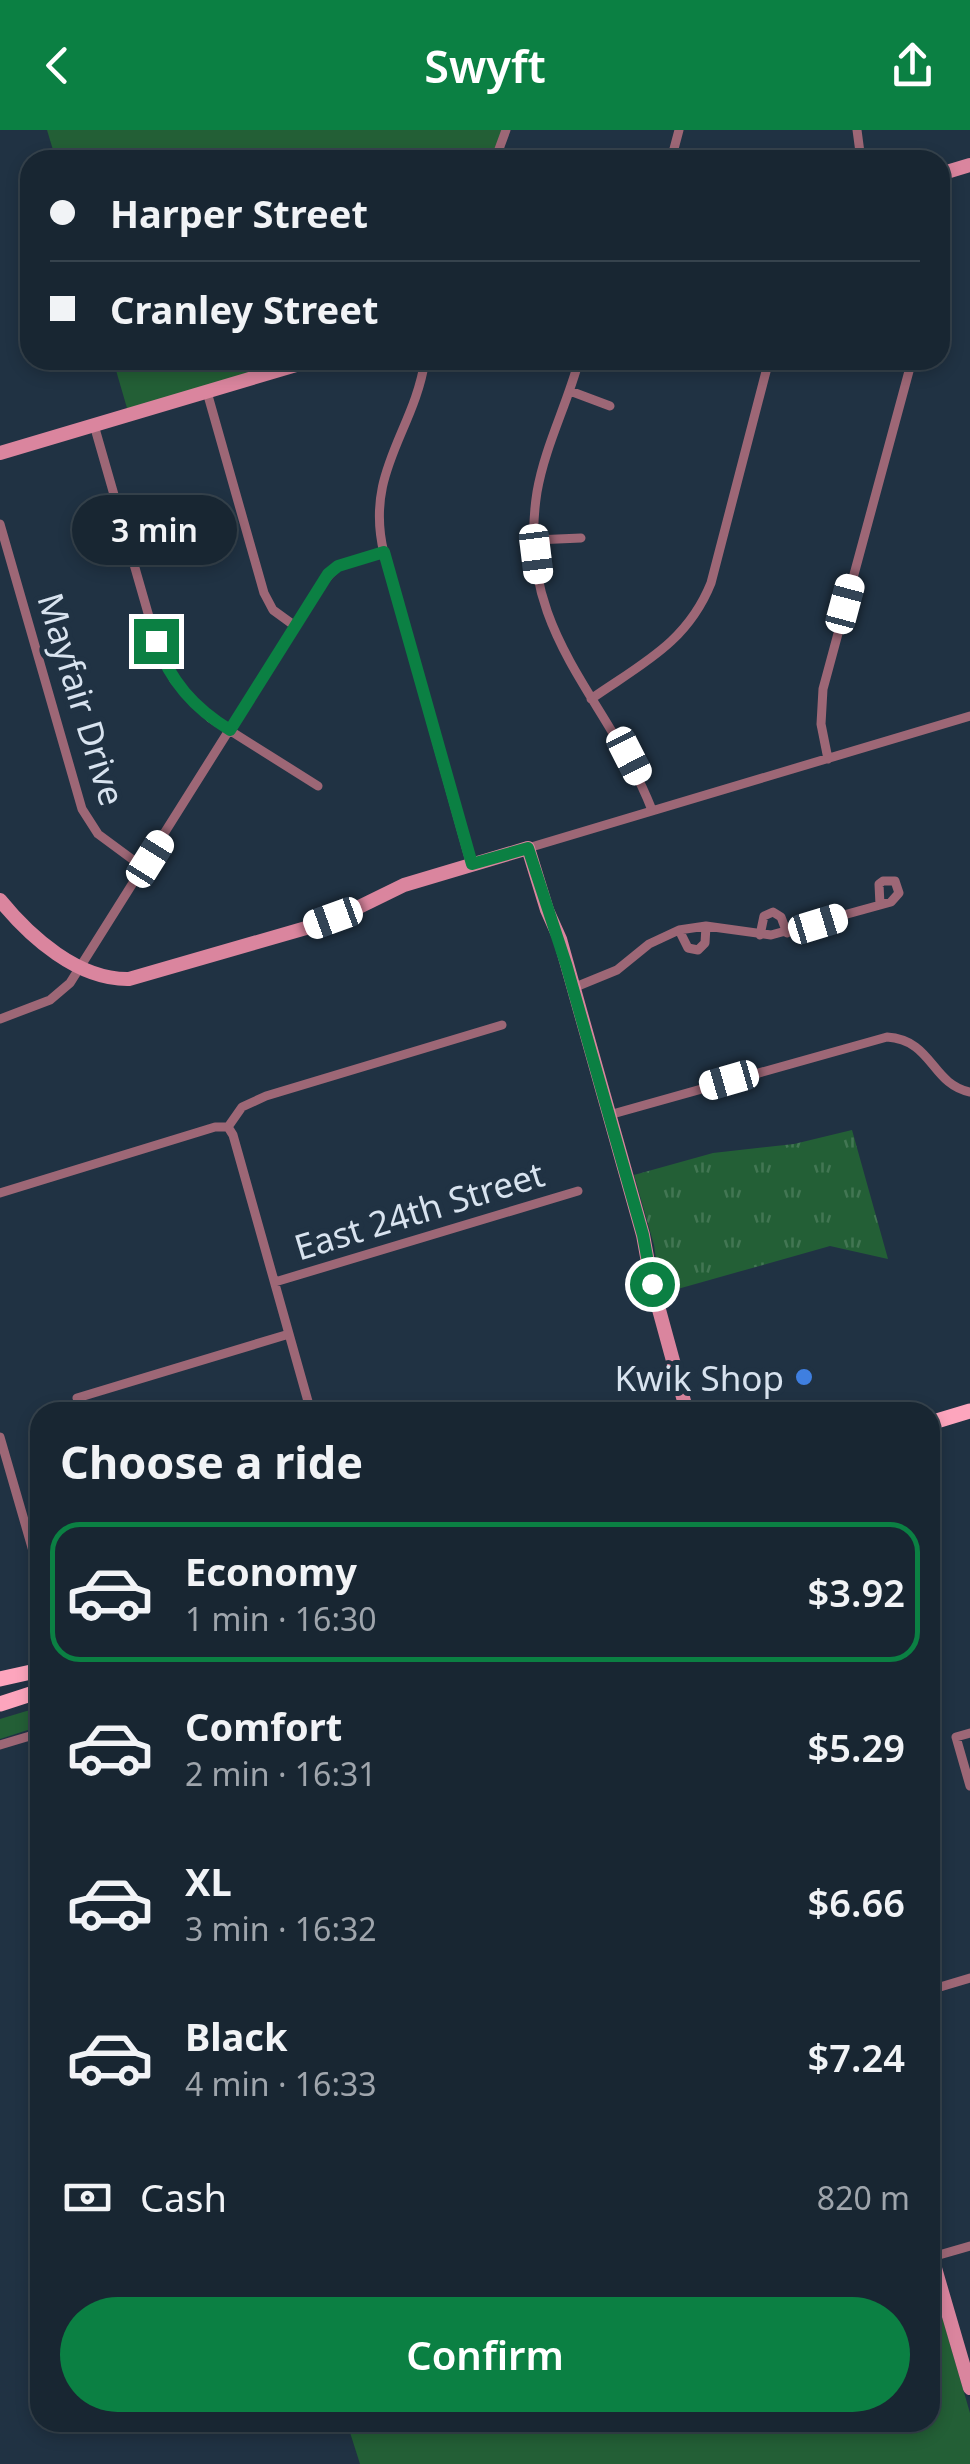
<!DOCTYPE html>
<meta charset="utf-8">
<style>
:root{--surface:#182632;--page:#25323e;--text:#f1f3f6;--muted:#9fa5ac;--line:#36434d;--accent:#0b8043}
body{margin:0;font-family:"Noto Sans",sans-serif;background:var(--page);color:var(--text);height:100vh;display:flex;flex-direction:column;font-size:38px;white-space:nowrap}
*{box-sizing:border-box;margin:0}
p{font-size:32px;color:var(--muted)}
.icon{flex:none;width:55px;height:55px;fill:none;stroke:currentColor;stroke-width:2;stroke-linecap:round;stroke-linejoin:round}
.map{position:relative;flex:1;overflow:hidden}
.sheet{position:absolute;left:30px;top:1272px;width:910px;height:1030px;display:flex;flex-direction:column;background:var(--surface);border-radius:30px;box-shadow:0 5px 15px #0003,0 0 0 2px var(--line)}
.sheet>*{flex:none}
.guide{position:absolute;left:20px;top:20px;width:930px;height:220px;border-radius:30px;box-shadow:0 5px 15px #0003,0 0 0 2px var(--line);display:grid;align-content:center;height:220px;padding:0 30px;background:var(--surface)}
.end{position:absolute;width:45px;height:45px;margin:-22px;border:12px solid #0b8043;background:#fff;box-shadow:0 0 0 5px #fff}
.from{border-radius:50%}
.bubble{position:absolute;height:70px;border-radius:35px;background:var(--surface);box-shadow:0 5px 15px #0003,0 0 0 2px var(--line);font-size:32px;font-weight:600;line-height:70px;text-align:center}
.car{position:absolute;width:30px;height:60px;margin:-30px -15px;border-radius:12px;box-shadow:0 0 8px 2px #0007;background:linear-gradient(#fff 24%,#345 0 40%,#fff 0 76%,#345 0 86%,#fff 0)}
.guide b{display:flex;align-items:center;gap:35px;height:95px;font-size:38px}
.guide b+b{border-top:2px solid var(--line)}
.guide i{width:25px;height:25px;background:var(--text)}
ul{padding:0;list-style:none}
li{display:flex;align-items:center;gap:30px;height:140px;margin:0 20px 15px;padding:0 10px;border:5px solid transparent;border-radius:30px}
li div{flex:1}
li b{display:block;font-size:38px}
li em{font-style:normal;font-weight:600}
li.active{border-color:var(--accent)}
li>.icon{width:90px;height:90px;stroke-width:1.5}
h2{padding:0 30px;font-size:45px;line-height:120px}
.pay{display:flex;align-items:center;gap:25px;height:110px;padding:0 30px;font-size:38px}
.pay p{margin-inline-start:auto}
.action{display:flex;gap:20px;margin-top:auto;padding:20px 30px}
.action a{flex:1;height:115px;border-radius:60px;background:var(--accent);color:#fff;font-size:40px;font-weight:600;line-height:115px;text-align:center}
header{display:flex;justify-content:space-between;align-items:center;height:130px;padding:0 30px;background:var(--accent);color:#fff;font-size:45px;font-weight:600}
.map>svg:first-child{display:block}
.grass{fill:url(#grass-tufts)}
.park{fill:#235f36}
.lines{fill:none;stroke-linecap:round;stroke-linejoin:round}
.street{stroke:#9d6776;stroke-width:9}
.secondary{stroke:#da859e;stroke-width:14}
.primary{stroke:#fda5bd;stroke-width:15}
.route{stroke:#0b8043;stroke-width:12}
.shop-dot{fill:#3f7fe0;stroke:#203243;stroke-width:4}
.labels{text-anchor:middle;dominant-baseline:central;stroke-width:10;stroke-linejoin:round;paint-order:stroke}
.street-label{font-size:35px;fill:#d8e3ef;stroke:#203243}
.poi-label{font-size:35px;fill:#d8e3ef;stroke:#203243;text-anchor:end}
</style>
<header><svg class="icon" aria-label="back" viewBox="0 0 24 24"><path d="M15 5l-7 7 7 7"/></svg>Swyft<svg class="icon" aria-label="share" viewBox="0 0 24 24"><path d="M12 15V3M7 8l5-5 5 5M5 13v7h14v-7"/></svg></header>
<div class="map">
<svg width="970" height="2334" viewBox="0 0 970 2334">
<defs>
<pattern id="grass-tufts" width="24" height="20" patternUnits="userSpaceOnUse" patternTransform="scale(2.5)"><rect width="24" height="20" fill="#235f36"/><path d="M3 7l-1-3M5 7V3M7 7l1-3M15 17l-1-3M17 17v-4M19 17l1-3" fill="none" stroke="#427653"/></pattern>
</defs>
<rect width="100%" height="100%" fill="#203243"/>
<!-- grass -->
<path class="grass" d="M852,1000l36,129 -58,-13 -163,46 -7,-5 -6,-42 -20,-70 79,-22 81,-9z
M40,1577v19l-40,13v-20z"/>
<!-- park -->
<path class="park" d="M47,0h459l-11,30h-439z
M113,230h200l-184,55z
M930,2145l40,138v51h-610l-13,-41 583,-1z"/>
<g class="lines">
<!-- street -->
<path class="street" d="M857,0l4,30
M495,30l11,-30
M671,30l8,-30
M940,80v37
M425,230c-11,72 -61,112 -41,193l87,312
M579,230c-12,45 -34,86 -42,132 -22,140 70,203 115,318
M570,261l40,15
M207,262l57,201 9,17 22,16
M94,295l62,216 18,39 36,38 108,68
M0,394l82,285 16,25 46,34
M535,410l46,-2
M591,569c50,-35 96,-56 120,-116l58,-223
M828,629l-7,-35 2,-35 89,-329
M528,718l442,-132
M679,800l9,18 10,2 7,-7 1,-17
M760,805l4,-19 9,-4 8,5 6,16
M573,858l44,-18 32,-26 30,-14 27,-4 65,9 120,-33 8,-9 -4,-12h-12l-4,3 1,21
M0,889l50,-19 20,-17 251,-399 17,-18 46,-13
M609,985l278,-78c46,3 44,47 83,55
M228,997l5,8 78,277
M228,997l14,-20 24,-11 236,-71
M0,1063l215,-66h13
M275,1152l303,-91
M77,1268l212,-64
M0,1307l35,121 5,-1
M970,1603l-14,4 14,49
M0,1615l40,-12
M930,1860l40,-12
M932,2127l38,-11"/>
<!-- secondary -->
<path class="secondary" d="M940,44l30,-9
M0,323l313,-93
M0,770c30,37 78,80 129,79l177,-51 51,-20 47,-23 124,-37 19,62 13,29 83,296 9,49 35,128
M930,2121l40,137"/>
<!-- primary -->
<path class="primary" d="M930,1293l40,-12
M0,1549l40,-9
M0,1574l40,-13"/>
</g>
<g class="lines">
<!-- route -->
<path class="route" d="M156,511c14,40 38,67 74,89l98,-156 10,-8 46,-14 88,312 56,-16 38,116 77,271 9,49"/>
</g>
<!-- markers -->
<circle class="shop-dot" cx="804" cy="1247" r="10"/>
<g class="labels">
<!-- street labels -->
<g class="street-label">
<text transform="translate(82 569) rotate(73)">Mayfair Drive</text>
<text transform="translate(419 1080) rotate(-17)">East 24th Street</text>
</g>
<!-- poi labels -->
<g class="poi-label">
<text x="784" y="1247">Kwik Shop</text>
</g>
</g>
</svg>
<i class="end from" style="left:652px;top:1154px"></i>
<i class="end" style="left:156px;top:511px"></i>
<div class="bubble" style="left:72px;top:365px;width:165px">3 min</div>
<i class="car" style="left:536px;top:424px;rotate:173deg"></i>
<i class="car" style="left:845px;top:474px;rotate:15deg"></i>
<i class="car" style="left:629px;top:626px;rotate:153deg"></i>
<i class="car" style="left:150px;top:729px;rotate:32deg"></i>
<i class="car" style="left:333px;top:788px;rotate:250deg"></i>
<i class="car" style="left:818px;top:794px;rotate:73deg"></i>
<i class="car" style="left:729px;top:950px;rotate:254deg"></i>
<div class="guide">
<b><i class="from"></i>Harper Street</b>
<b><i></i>Cranley Street</b>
</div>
<section class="sheet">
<h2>Choose a ride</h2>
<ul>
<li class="active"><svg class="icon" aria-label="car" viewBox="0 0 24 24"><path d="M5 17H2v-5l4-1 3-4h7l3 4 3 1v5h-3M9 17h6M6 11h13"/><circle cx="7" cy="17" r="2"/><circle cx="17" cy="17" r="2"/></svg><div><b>Economy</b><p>1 min · 16:30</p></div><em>$3.92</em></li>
<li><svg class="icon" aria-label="car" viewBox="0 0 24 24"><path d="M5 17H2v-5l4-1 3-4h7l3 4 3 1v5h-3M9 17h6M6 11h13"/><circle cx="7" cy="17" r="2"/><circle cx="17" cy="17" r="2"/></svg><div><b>Comfort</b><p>2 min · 16:31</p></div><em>$5.29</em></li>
<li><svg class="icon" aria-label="car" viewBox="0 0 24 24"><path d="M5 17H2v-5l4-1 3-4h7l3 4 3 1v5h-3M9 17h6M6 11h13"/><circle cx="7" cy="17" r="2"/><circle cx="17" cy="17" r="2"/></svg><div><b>XL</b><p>3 min · 16:32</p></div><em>$6.66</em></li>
<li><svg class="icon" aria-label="car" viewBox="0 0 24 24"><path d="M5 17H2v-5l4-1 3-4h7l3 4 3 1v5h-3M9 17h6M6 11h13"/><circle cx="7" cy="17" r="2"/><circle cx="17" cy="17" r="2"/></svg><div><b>Black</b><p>4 min · 16:33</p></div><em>$7.24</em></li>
</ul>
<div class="pay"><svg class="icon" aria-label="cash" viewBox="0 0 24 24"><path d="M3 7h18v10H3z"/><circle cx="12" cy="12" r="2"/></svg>Cash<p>820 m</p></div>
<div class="action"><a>Confirm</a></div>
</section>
</div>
